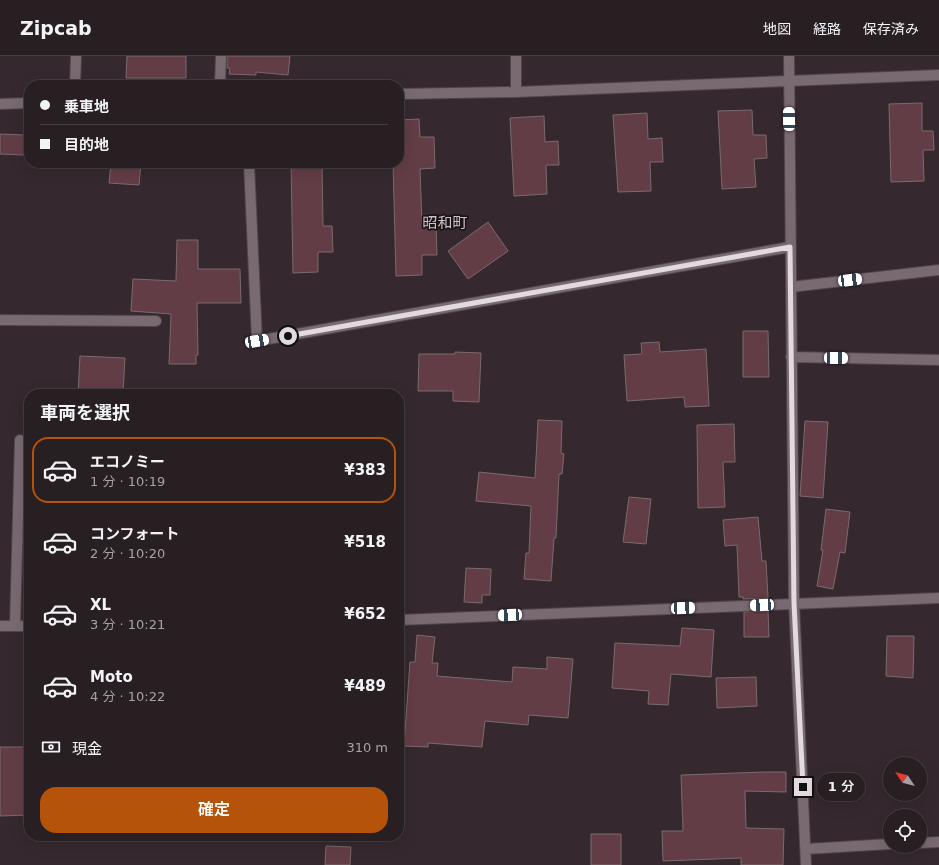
<!DOCTYPE html>
<html lang="ja">
<meta charset="utf-8">
<style>
:root{--surface:#281f23;--page:#30272b;--text:#f1f3f6;--muted:#a5a2a6;--line:#443d41;--accent:#b45309}
body{margin:0;font-family:"DejaVu Sans","Noto Sans JP",sans-serif;background:var(--page);color:var(--text);height:100vh;display:flex;flex-direction:column;font-size:15px;white-space:nowrap}
*{box-sizing:border-box;margin:0}
p{font-size:13px;color:var(--muted)}
.icon{flex:none;width:22px;height:22px;fill:none;stroke:currentColor;stroke-width:2;stroke-linecap:round;stroke-linejoin:round}
.map{position:relative;flex:1;overflow:hidden}
.drawer{position:absolute;left:24px;top:333px;width:380px;height:452px;display:flex;flex-direction:column;background:var(--surface);border-radius:16px;box-shadow:0 4px 16px #0002,0 0 0 1px var(--line)}
.drawer>*{flex:none}
.hud{position:absolute;left:24px;top:24px;width:380px;height:88px;border-radius:16px;box-shadow:0 4px 16px #0002,0 0 0 1px var(--line);display:grid;align-content:center;height:88px;padding:0 16px;background:var(--surface)}
.needle{width:26px;rotate:305deg}
.tools{position:absolute;left:883px;top:701px;display:grid;gap:8px}
.tools a{display:grid;place-items:center;width:44px;height:44px;border-radius:50%;background:var(--surface);box-shadow:0 4px 16px #0002,0 0 0 1px var(--line);font-size:20px}
.end{position:absolute;width:18px;height:18px;margin:-9px;border:5px solid #e2dade;background:#111;box-shadow:0 0 0 2px #111}
.from{border-radius:50%}
.bubble{position:absolute;height:28px;border-radius:14px;background:var(--surface);box-shadow:0 4px 16px #0002,0 0 0 1px var(--line);font-size:13px;font-weight:600;line-height:28px;text-align:center}
.car{position:absolute;width:12px;height:24px;margin:-12px -6px;border-radius:5px;box-shadow:0 0 3px 1px #0007;background:linear-gradient(#fff 24%,#345 0 40%,#fff 0 76%,#345 0 86%,#fff 0)}
.hud b{display:flex;align-items:center;gap:14px;height:38px;font-size:15px}
.hud b+b{border-top:1px solid var(--line)}
.hud i{width:10px;height:10px;background:var(--text)}
ul{padding:0;list-style:none}
li{display:flex;align-items:center;gap:12px;height:66px;margin:0 8px 6px;padding:0 8px;border:2px solid transparent;border-radius:16px}
li div{flex:1}
li b{display:block;font-size:15px}
li em{font-style:normal;font-weight:600}
li.current{border-color:var(--accent)}
li>.icon{width:36px;height:36px;stroke-width:1.5}
h2{padding:0 16px;font-size:18px;line-height:48px}
.pay{display:flex;align-items:center;gap:10px;height:44px;padding:0 16px;font-size:15px}
.pay p{margin-inline-start:auto}
.primary-button{display:flex;gap:8px;margin-top:auto;padding:8px 16px}
.primary-button a{flex:1;height:46px;border-radius:16px;background:var(--accent);color:#fff;font-size:16px;font-weight:600;line-height:46px;text-align:center}
header{display:flex;align-items:center;gap:24px;box-sizing:border-box;height:56px;padding:0 20px;background:var(--surface);border-bottom:1px solid var(--line)}
header strong{font-size:19px}
nav{display:flex;gap:22px;margin-inline-start:auto;font-size:14px}
.map>svg:first-child{display:block}
.building{fill:#633d46;stroke:#7b6a6d}
.lines{fill:none;stroke-linecap:round;stroke-linejoin:round}
.service-casing{stroke:#4f454b;stroke-width:12}
.minor-casing{stroke:#4f454b;stroke-width:12}
.service{stroke:#796a72;stroke-width:10}
.minor{stroke:#796a72;stroke-width:10}
.route{stroke:#e2dade;stroke-width:5}
.labels{text-anchor:middle;dominant-baseline:central;stroke-width:3.5;stroke-linejoin:round;paint-order:stroke}
.quarter-label{font-size:15px;fill:#d0c0c8;stroke:#191316}
</style>
<header>
<strong>Zipcab</strong>
<nav><a>地図</a><a>経路</a><a>保存済み</a></nav>
</header>
<div class="map">
<svg width="939" height="809" viewBox="0 0 939 809">
<rect width="100%" height="100%" fill="#35292f"/>
<!-- building -->
<path class="building" d="M127,0h59v22h-60z
M227,0h63l-2,19 -32,-3v3l-27,-1 1,-6h-3z
M922,47v28h11l1,19h-11l1,31 -33,1 -2,-78z
M752,54l1,25h13l1,23 -13,1 2,28 -34,2 -4,-78z
M647,57l1,26 14,-1 1,24h-13l1,29 -33,1 -5,-77z
M544,60l1,26 13,-1 1,24h-13l1,29 -33,2 -4,-78z
M419,63l1,18h14l1,31 -15,1 2,55 14,-1 1,32h-15v20l-26,1 -3,-113h6v-43z
M0,78l25,1 -1,20 -24,-1z
M111,107h30l-2,22 -30,-2z
M291,107h31l1,63h9l1,26h-15v20l-25,1z
M488,166l20,29 -40,28 -20,-28z
M177,184h21v29h42l1,34h-44l1,52h-2v9h-27l2,-50 -40,-3 2,-32 43,2z
M743,275h25l1,46h-26z
M659,286l1,10 46,-3 3,57 -24,1 -1,-10 -57,4 -3,-46 18,-1 -1,-11z
M455,296l26,1 -2,49 -26,-1v-10h-35l1,-37h36z
M80,300l45,2 -2,36h-45z
M538,364l24,1 -1,32 3,1 -2,20h-3l-3,64h-2l-3,43 -27,-2 2,-26h3l2,-47 -55,-5 3,-29 56,6z
M805,365l23,1 -5,76 -23,-2z
M734,368l1,38h-12l2,45 -27,1 -1,-83z
M629,441l22,2 -5,45 -23,-2z
M826,453l24,3 -5,41 -5,-1 -7,37 -16,-3 6,-36h-2z
M758,461l4,44h4l2,37 -25,1v-2h-4l-2,-52 -12,1 -2,-26z
M466,512l25,1 -1,26h-8v8l-18,-1z
M768,555l1,26h-25v-25z
M682,572l32,2 -3,47 -40,-3 -3,31 -20,-1 1,-13 -37,-3 3,-45 65,3z
M417,579l18,2 -3,26h6l-1,13 75,6 1,-15 34,2v-12l26,2 -5,59 -39,-3 -1,10 -43,-4 -3,26 -54,-4v4l-24,-1 6,-84h5z
M887,580h27l-1,42 -27,-2z
M756,621l1,29 -40,2 -1,-30z
M0,691h29v68l-29,1z
M765,716h21v20l-41,-1 1,37 38,1 -1,36h-42v-7l-78,3 -1,-30h21l-2,-56z
M591,778h30v31h-30z
M326,790l25,1 -1,18h-25z"/>
<g class="lines">
<!-- service casing -->
<g class="service-casing">
<path id="service" d="M75,29l1,-29
M249,107l8,178 533,-94"/>
</g>
<!-- minor casing -->
<g class="minor-casing">
<path id="minor" d="M789,0l5,547 12,262
M220,29l1,-29
M516,36v-36
M399,38l117,-2 423,-17
M0,48l29,-1
M791,231l148,-17
M0,264l156,1
M791,301l148,3
M399,564l540,-22
M0,570h29
M15,570l5,-186
M920,787l19,-1
M806,793l84,-5"/>
</g>
<!-- service -->
<use href="#service" class="service"/>
<!-- minor -->
<use href="#minor" class="minor"/>
</g>
<g class="lines">
<!-- route -->
<path class="route" d="M288,280l502,-89 4,356 9,184"/>
</g>
<g class="labels">
<!-- quarter labels -->
<g class="quarter-label">
<text x="445" y="167">昭和町</text>
</g>
</g>
</svg>
<div class="tools">
<a><svg class="needle" viewBox="-14 -14 28 28"><path d="M0-13l5 13h-10z" fill="#e53935"/><path d="M0 13l5-13h-10z" fill="#a5a2a6"/></svg></a>
<a><svg class="icon" aria-label="locate" viewBox="0 0 24 24"><circle cx="12" cy="12" r="6"/><path d="M12 2v4M12 18v4M2 12h4M18 12h4"/></svg></a>
</div>
<i class="end from" style="left:288px;top:280px"></i>
<i class="end" style="left:803px;top:731px"></i>
<div class="bubble" style="left:817px;top:717px;width:48px">1 分</div>
<i class="car" style="left:789px;top:63px;rotate:359deg"></i>
<i class="car" style="left:850px;top:224px;rotate:83deg"></i>
<i class="car" style="left:257px;top:285px;rotate:80deg"></i>
<i class="car" style="left:836px;top:302px;rotate:91deg"></i>
<i class="car" style="left:762px;top:549px;rotate:267deg"></i>
<i class="car" style="left:683px;top:552px;rotate:88deg"></i>
<i class="car" style="left:510px;top:559px;rotate:267deg"></i>
<div class="hud">
<b><i class="from"></i>乗車地</b>
<b><i></i>目的地</b>
</div>
<section class="drawer">
<h2>車両を選択</h2>
<ul>
<li class="current"><svg class="icon" aria-label="car" viewBox="0 0 24 24"><path d="M5 17H2v-5l4-1 3-4h7l3 4 3 1v5h-3M9 17h6M6 11h13"/><circle cx="7" cy="17" r="2"/><circle cx="17" cy="17" r="2"/></svg><div><b>エコノミー</b><p>1 分 · 10:19</p></div><em>¥383</em></li>
<li><svg class="icon" aria-label="car" viewBox="0 0 24 24"><path d="M5 17H2v-5l4-1 3-4h7l3 4 3 1v5h-3M9 17h6M6 11h13"/><circle cx="7" cy="17" r="2"/><circle cx="17" cy="17" r="2"/></svg><div><b>コンフォート</b><p>2 分 · 10:20</p></div><em>¥518</em></li>
<li><svg class="icon" aria-label="car" viewBox="0 0 24 24"><path d="M5 17H2v-5l4-1 3-4h7l3 4 3 1v5h-3M9 17h6M6 11h13"/><circle cx="7" cy="17" r="2"/><circle cx="17" cy="17" r="2"/></svg><div><b>XL</b><p>3 分 · 10:21</p></div><em>¥652</em></li>
<li><svg class="icon" aria-label="car" viewBox="0 0 24 24"><path d="M5 17H2v-5l4-1 3-4h7l3 4 3 1v5h-3M9 17h6M6 11h13"/><circle cx="7" cy="17" r="2"/><circle cx="17" cy="17" r="2"/></svg><div><b>Moto</b><p>4 分 · 10:22</p></div><em>¥489</em></li>
</ul>
<div class="pay"><svg class="icon" aria-label="cash" viewBox="0 0 24 24"><path d="M3 7h18v10H3z"/><circle cx="12" cy="12" r="2"/></svg>現金<p>310 m</p></div>
<div class="primary-button"><a>確定</a></div>
</section>
</div>
